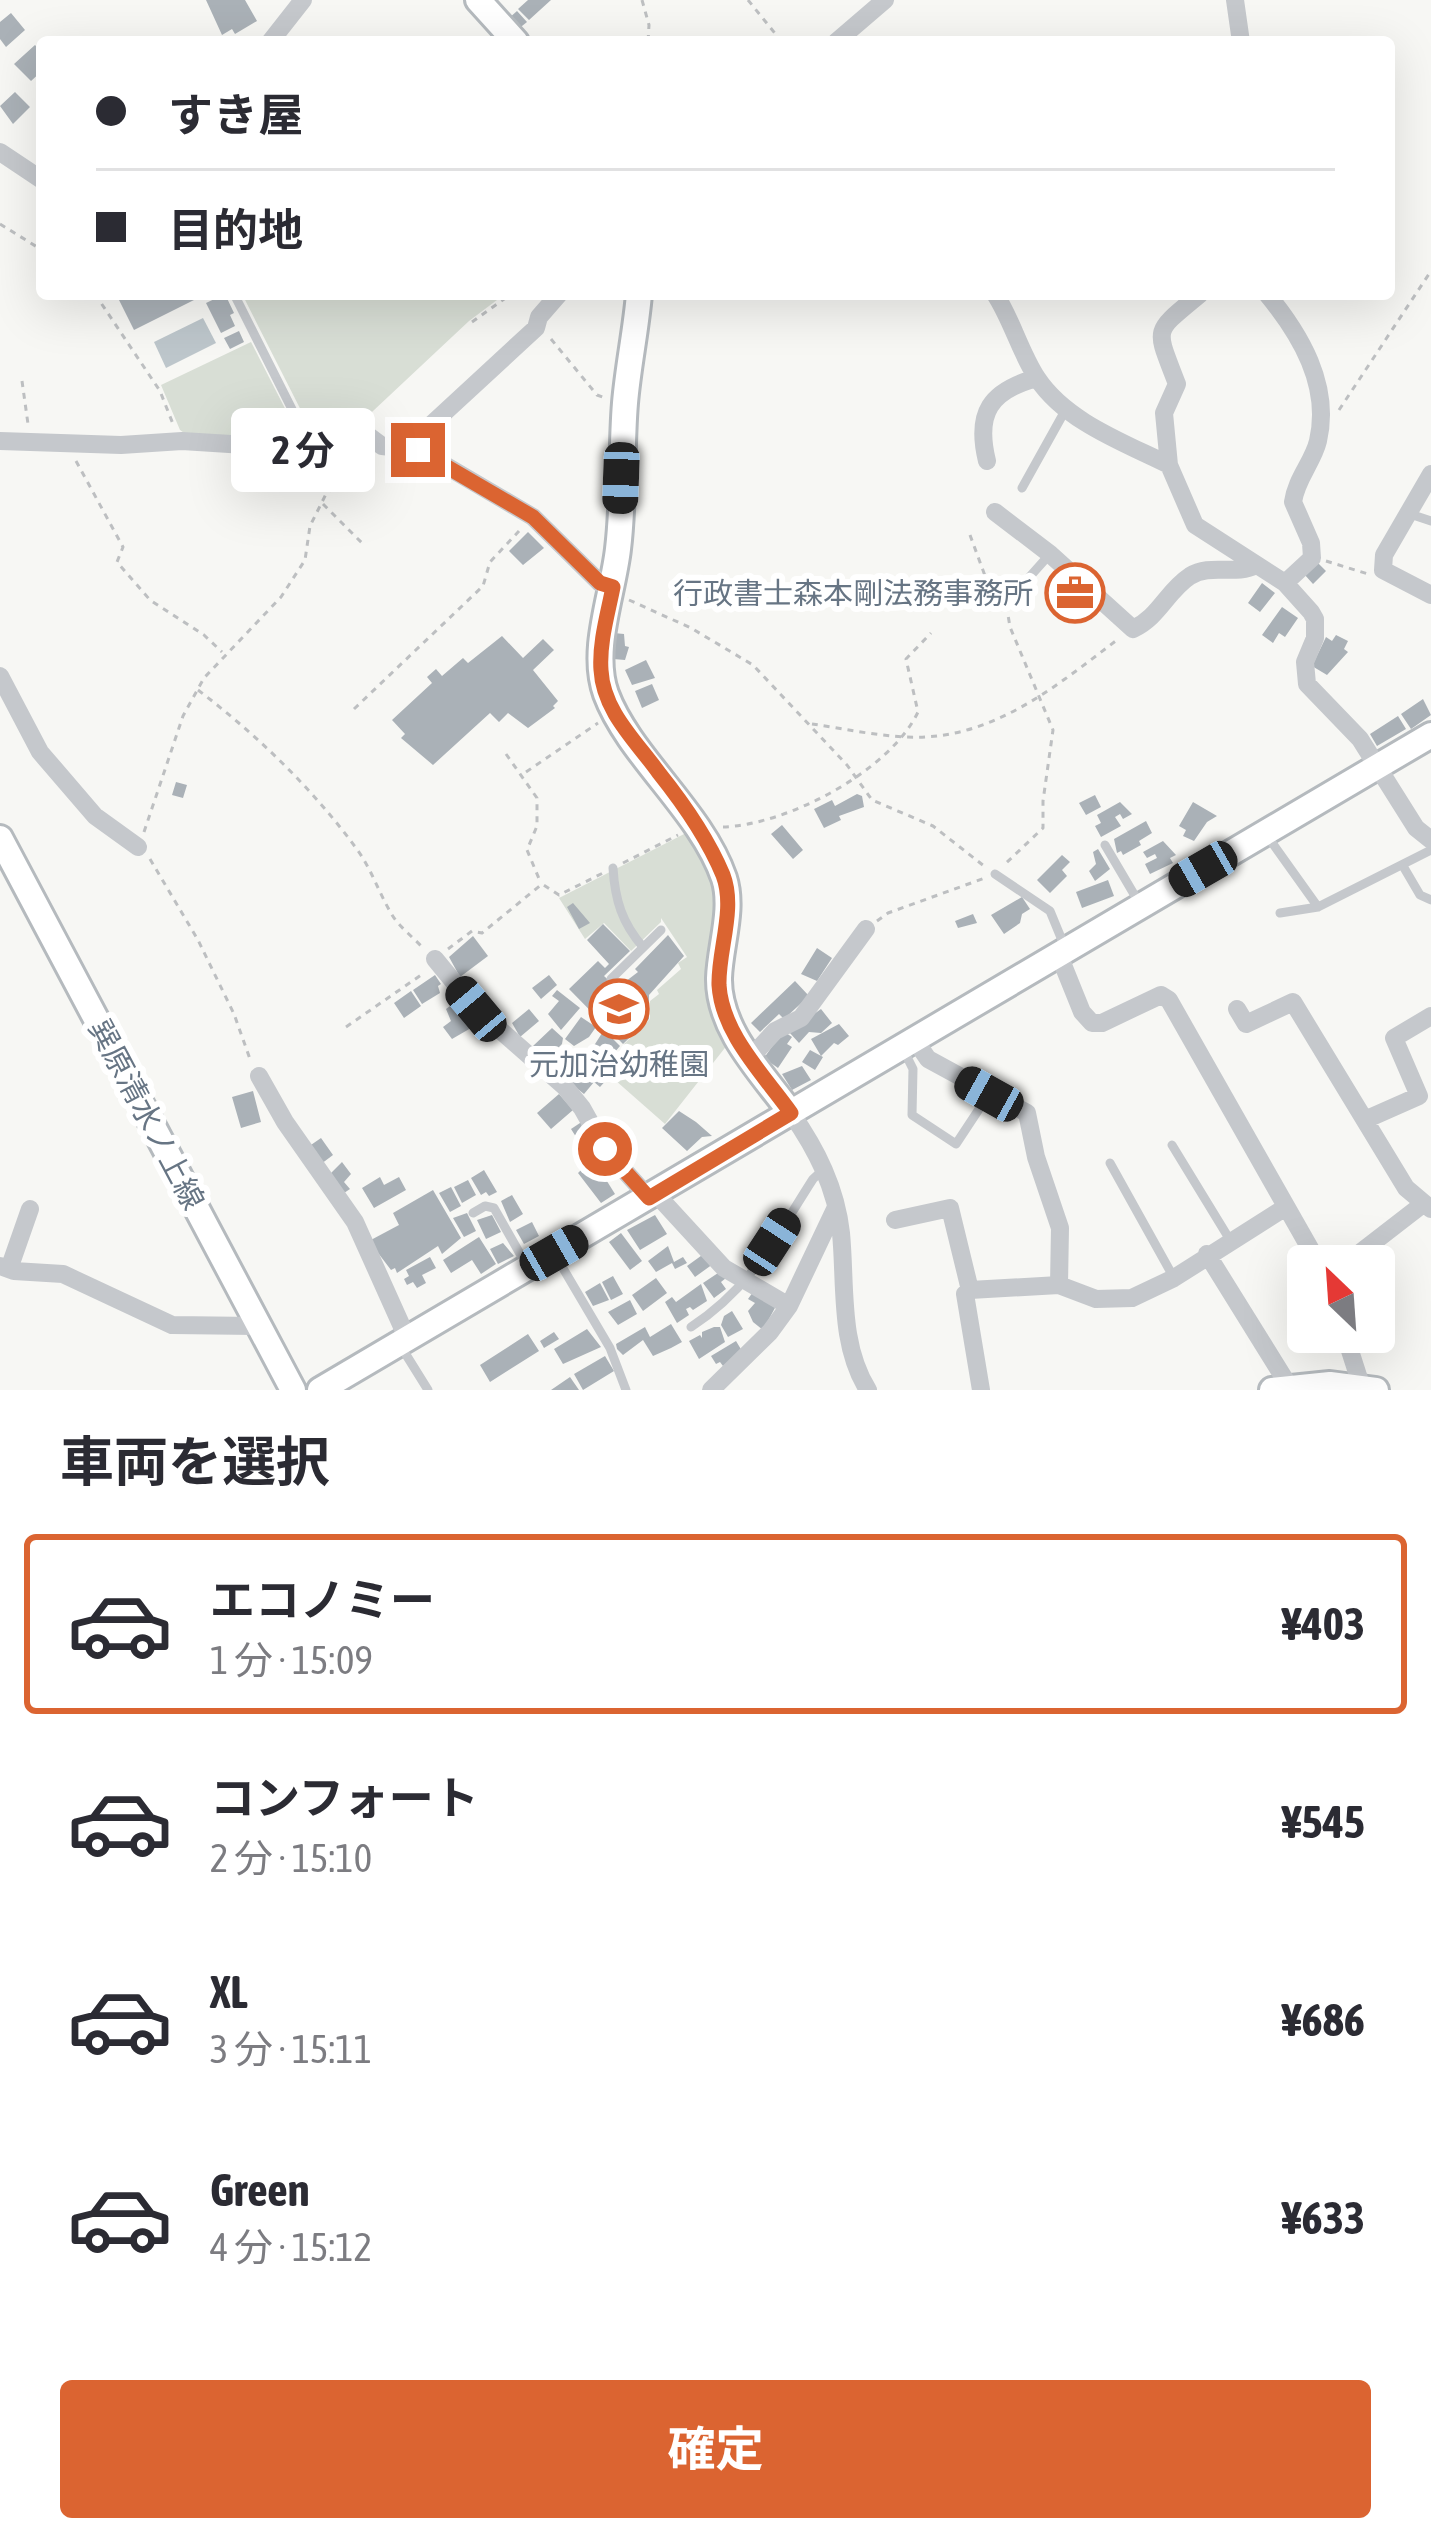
<!DOCTYPE html>
<html lang="ja">
<meta charset="utf-8">
<style>
:root{--surface:#fff;--page:#f2f2f3;--text:#2b2b33;--muted:#7c7c81;--line:#e1e1e2;--accent:#db6431}
body{margin:0;font-family:"Asap Condensed","Noto Sans JP",sans-serif;background:var(--page);color:var(--text);height:100vh;display:flex;flex-direction:column;font-size:45px;white-space:nowrap}
*{box-sizing:border-box;margin:0}
p{font-size:39px;color:var(--muted)}
.icon{flex:none;width:66px;height:66px;fill:none;stroke:currentColor;stroke-width:2;stroke-linecap:round;stroke-linejoin:round}
.map{position:relative;height:1390px;overflow:hidden}
.panel{display:flex;flex-direction:column;background:var(--surface);flex:1}
.panel>*{flex:none}
.banner{position:absolute;left:36px;top:36px;width:1359px;height:264px;border-radius:12px;box-shadow:0 12px 48px #0002;display:grid;align-content:center;height:264px;padding:0 60px;background:var(--surface)}
.needle{width:78px;rotate:335deg}
.tools{position:absolute;left:1287px;top:1245px;display:grid;gap:24px}
.tools a{display:grid;place-items:center;width:108px;height:108px;border-radius:12px;background:var(--surface);box-shadow:0 12px 48px #0002;font-size:60px}
.end{position:absolute;width:54px;height:54px;margin:-27px;border:15px solid #db6431;background:#fff;box-shadow:0 0 0 6px #fff}
.from{border-radius:50%}
.bubble{position:absolute;height:84px;border-radius:12px;background:var(--surface);box-shadow:0 12px 48px #0002;font-size:39px;font-weight:700;line-height:84px;text-align:center}
.car{position:absolute;width:36px;height:72px;margin:-36px -18px;border-radius:15px;box-shadow:0 0 9px 3px #0007;background:linear-gradient(#222 24%,#8ab4d8 0 40%,#222 0 76%,#8ab4d8 0 86%,#222 0)}
.banner b{display:flex;align-items:center;gap:42px;height:114px;font-size:45px}
.banner b+b{border-top:3px solid var(--line)}
.banner i{width:30px;height:30px;background:var(--text)}
ul{padding:0;list-style:none}
li{display:flex;align-items:center;gap:36px;height:180px;margin:0 24px 18px;padding:0 36px;border:6px solid transparent;border-radius:12px}
li div{flex:1}
li b{display:block;font-size:45px}
li em{font-style:normal;font-weight:700}
li.selected{border-color:var(--accent)}
li>.icon{width:108px;height:108px;stroke-width:1.5}
h2{padding:0 60px;font-size:54px;line-height:144px}
.cta{display:flex;gap:24px;margin-top:auto;padding:24px 60px}
.cta a{flex:1;height:138px;border-radius:12px;background:var(--accent);color:#fff;font-size:48px;font-weight:700;line-height:138px;text-align:center}
.map>svg:first-child{display:block}
.green{fill:#d8ded5}
.water{fill:#bdc6cb}
.building{fill:#aab1b7}
.lines{fill:none;stroke-linecap:round;stroke-linejoin:round}
.secondary-casing{stroke:#b5babe;stroke-width:30}
.path{stroke:#bdbfc1;stroke-width:3;stroke-dasharray:6 6;stroke-linecap:butt}
.lane{stroke:#c5c8cc;stroke-width:9}
.street{stroke:#c5c8cc;stroke-width:18}
.secondary{stroke:#fff;stroke-width:24}
.route{stroke:#db6431;stroke-width:15}
.labels{text-anchor:middle;dominant-baseline:central;stroke-width:12;stroke-linejoin:round;paint-order:stroke}
.poi-label{font-size:30px;fill:#677584;stroke:#fff;text-anchor:end}
.street-label{font-size:30px;fill:#677584;stroke:#fff}
</style>
<div class="map">
<svg width="1431" height="1390" viewBox="0 0 1431 1390">
<rect width="100%" height="100%" fill="#f7f7f4"/>
<!-- green -->
<path class="green" d="M242,294h263l-36,27 -112,105 -26,11 -19,-5z
M251,342l46,90 -4,11 -106,-8 -7,-5 -19,-45z
M688,832l27,50 13,162 -63,80 -58,-51 18,-23 -1,-6 26,-25v-18l9,-7 -2,-4 24,-21 -3,-6 9,-6 -26,-39v4l-30,29 -27,-28 -19,16 -26,-41z"/>
<!-- water -->
<path class="water" d="M203,318l13,25 -50,25 -12,-26z"/>
<!-- building -->
<path class="building" d="M206,0h39l12,21 -22,13 -3,-5 -10,6z
M528,0h23l-22,20 -11,-11z
M517,11l10,11 -10,8 -9,-11z
M11,13l14,17 -19,17 -6,-8v-17z
M35,45l7,7v19l-11,10 -17,-17z
M15,92l15,15 -17,17 -13,-18z
M116,294h90l-72,36z
M225,294l9,19 -4,2 5,11 -14,7 -15,-30z
M239,331l5,11 -14,7 -6,-11z
M321,459l15,16 -14,13 -3,-4 -5,5 -12,-12z
M528,532l16,16 -21,17 -14,-14z
M1317,562l9,9 -13,13 -9,-10z
M1262,583l13,10 -15,19 -12,-9z
M1282,607l16,11 -13,19 -6,-4 -6,10 -11,-8z
M614,633l10,1 1,12 4,1 -4,13 -12,-1z
M1336,635l12,6 -4,8 4,3 -21,23 -15,-9 14,-29 6,4z
M502,636l21,22 20,-19 11,11 -21,20 25,31 -5,5 2,2 -27,20 -20,-15 -9,9 -9,-9 -57,52 -32,-27 4,-4 -13,-14 40,-37 -5,-6 9,-8 6,7 21,-18 5,5z
M646,660l9,18 -23,7 -7,-15z
M652,684l7,16 -17,8 -7,-17z
M1423,699l8,16 -20,14 -10,-15z
M1398,716l8,13 -29,17 -7,-12z
M176,782l11,3 -4,13 -11,-3z
M857,794l5,2 2,11 -25,9 2,4 -17,8 -10,-19 18,-9 3,6z
M1095,795l6,12 -15,8 -7,-12z
M1120,802l12,12 -9,5 -3,-5 -5,3 6,9 -20,11 -6,-11 6,-3 -4,-8z
M1193,802l24,14 -10,6 -13,19 -11,-5 3,-6 -7,-4z
M1146,821l6,12 -13,8 2,4 -18,10 -2,-4 -4,2 -3,-14z
M782,825l21,25 -10,9 -22,-25z
M1163,841l13,14 -6,3 3,5 -23,11 -5,-10 12,-6 -2,-4 -8,4 -4,-6z
M1098,849l12,20 -15,12 -6,-10 7,-7 -3,-12z
M1062,855l8,7 -8,8 5,6 -17,17 -13,-13z
M1108,880l6,16 -32,12 -6,-16z
M1022,897l8,12 -8,5 -2,9 -16,11 -13,-19z
M573,903l17,20 -11,6 -12,-22z
M973,914l4,9 -19,5 -3,-7z
M603,924l27,27 -26,25 13,12 21,-16 -3,-3 33,-34 16,21 -35,39v24l-26,25 -54,-55 29,-28 7,7 4,-4 -22,-24z
M473,936l15,20 -28,21 -11,-20z
M817,948l15,10 -15,23 -16,-7z
M435,975l6,9 -3,2 2,7 -18,11 -9,-14z
M549,975l8,10 -16,14 -9,-11z
M795,981l14,15 -25,23 -5,-5 -19,18 -9,-9z
M557,990l23,18 -19,22 -13,-16 11,-13 -7,-5z
M411,991l10,15 -17,12 -10,-15z
M462,997l14,19 -5,12 -19,11 -9,-12 8,-6 -5,-12z
M529,1009l10,12 -19,16 -8,-14z
M821,1009l11,14 -11,10 -12,-1 -10,11 -10,-11z
M581,1017l15,10 -7,10 -15,9 -9,-7z
M839,1024l10,12 -11,9 -4,-2 -13,13 -10,-17z
M552,1028l11,10 -1,6 -10,10 -12,-1 -7,-7z
M604,1030l16,16 -17,20 -15,-11z
M783,1031l9,6 -5,7 5,3 -14,21 -14,-10z
M810,1050l13,7 -8,13 -13,-8z
M586,1061l23,16 -9,10 -6,-5 -10,12 -15,-12z
M802,1066l9,14 -19,10 -10,-16z
M253,1091l8,31 -20,6 -9,-31z
M559,1094l14,16 -22,19 -14,-16z
M679,1111l17,11 16,14 -10,1 -15,14 -25,-23z
M583,1121l7,11 -12,8 -7,-11z
M321,1138l12,17 -12,9 -13,-17z
M342,1162l9,12 -7,8 6,7 -6,4 -15,-18z
M589,1162h6l20,32 -14,9 -23,-30z
M484,1170l13,22 -8,4 -3,-4 -5,3 -10,-17z
M380,1177l4,8 15,-8 7,13 -32,18 -12,-20z
M468,1180l8,15 -14,8 -8,-16z
M451,1187l10,19 -11,6 -11,-19z
M433,1190l28,48 -19,16 -4,-8 -41,27 -2,-5 -4,2 -22,-29 30,-16 -6,-12z
M512,1195l11,19 -13,8 -9,-21z
M467,1213l9,18 -12,6 -11,-19z
M492,1215l9,17 -15,7 -9,-19z
M655,1215l12,19 -27,16 -13,-20z
M532,1222l7,14 -15,8 -8,-14z
M621,1233l21,28 -12,9 -21,-28z
M479,1237l17,27 -15,10 -9,-14 -21,13 -8,-13z
M503,1243l11,13 -16,8 -8,-15z
M668,1246l6,16 9,-5 4,6 -12,6 -3,-6 -16,9 -8,-11z
M705,1253l8,11 -18,13 -8,-11z
M430,1257l6,11 -14,7 4,8 -9,5 -4,-6 -6,3 -3,-6 5,-3 -3,-6z
M718,1273l8,5 -5,4 5,7 -12,9 -11,-15z
M613,1276l10,18 -12,6 -9,-18z
M656,1278l11,15 -24,18 -11,-16z
M600,1283l9,17 -16,6 -8,-14z
M701,1284l6,17 -14,9 -3,-3 -4,2 3,6 -12,8 -12,-21 7,-5 4,5z
M753,1292l23,14 -13,24 -10,-8 -5,-11 7,-8 -7,-4z
M630,1300l7,14 -19,11 -10,-13z
M732,1311l11,18 -15,8 -7,-12 3,-9z
M671,1324l11,18 -11,6 -18,8 -10,-16 -20,15 -6,-6 -1,-5 29,-17 5,10z
M714,1327h6l5,15 -26,17 -10,-18 11,-6 2,3v-6z
M587,1329l14,18 -38,17 -9,-15z
M554,1332l5,7 -15,9 -4,-7z
M528,1334l11,17 -49,31 -10,-17z
M736,1341l6,10 -19,15 -3,-4 -4,2 -5,-8z
M605,1356l9,15 -31,19 -9,-16z
M570,1377l9,13h-28z"/>
<g class="lines">
<!-- secondary casing -->
<g class="secondary-casing">
<path id="secondary" d="M478,0l38,42
M639,294c-3,36 -11,73 -14,109 -4,49 -1,98 -7,146 -5,45 -28,101 -12,145 23,62 95,117 118,184 10,31 -4,68 -5,100 -1,52 43,95 72,135
M0,838l293,552
M320,1390l1111,-655
M1272,1390l58,-6 46,6"/>
</g>
<!-- path -->
<path class="path" d="M642,0l7,25 -1,17
M748,0l34,42
M0,224l42,26
M95,294l65,97 13,33
M472,322l39,-28
M551,339l46,56 8,3
M22,381l6,43
M1339,410l92,-139
M76,461l47,86 -6,15 33,38 54,35 18,17
M323,504l41,41
M970,535l21,57 14,5 5,30 43,103 -10,71v27l-40,38
M1326,561l42,13
M629,600l62,28 62,37 94,100 25,35 61,26 51,40
M198,690c59,45 114,98 158,158 15,20 22,43 35,65 7,13 21,23 31,34
M354,709l129,-123 7,-24 29,-31
M812,724c35,5 78,15 113,13 76,-4 135,-54 192,-97
M506,754l31,44v28l-10,24 13,31
M526,772l72,-49
M723,827c64,-2 167,-56 195,-115l-12,-53 25,-26
M144,832l39,-116 21,-38 77,-81 24,-37 5,-34 16,-32 40,-36
M150,859l48,81 36,74 16,45
M623,863l55,-28
M877,921l11,-8 97,-35
M448,949l24,-18 10,2 60,-49 17,11 44,-22
M346,1027l78,-54"/>
<!-- lane -->
<path class="lane" d="M234,294l77,153
M1022,488l44,-79
M1410,514l21,7
M1025,582l25,-28
M1268,837l50,70
M1105,845l33,56
M1403,866l17,29 11,5
M613,868c2,32 9,55 30,79
M995,874l55,37 14,34
M1280,913l38,-6 113,-57
M611,979l50,-49
M903,1049l10,20 -1,46 44,29 33,-50
M1172,1145l58,95
M1110,1163l64,115
M473,1213l12,-7 9,2 33,58
M554,1253l56,95 16,42
M691,1327c61,-40 84,-89 122,-148l12,-11
M400,1345l28,45"/>
<!-- street -->
<path class="street" d="M1235,0l6,42
M270,42l33,-42
M836,42l49,-42
M0,152l42,28
M995,294c17,26 25,58 42,84 29,44 88,65 132,87l26,60 90,58 26,29 4,7v19l-10,24 2,22 53,55 56,89 15,12
M1267,294c33,40 64,91 51,147 -5,21 -22,38 -25,61l18,41 1,15 -27,25
M0,441l121,4 61,-4 112,7 37,-4 18,-11 13,-2 20,15 37,4 114,67 67,66 12,4
M407,447l129,-119 3,-11 20,-23
M987,461c-12,-49 4,-70 49,-83
M1169,465l-5,-52 13,-29c-22,-58 -25,-50 23,-90
M1431,474l-47,81 -1,15 48,25
M995,512l55,42 83,75c26,-12 34,-38 57,-53 21,-13 45,0 66,-11
M0,676l40,76 55,64 43,31
M1059,955l23,57 10,11h10l59,-28 8,5 151,266
M435,959l41,50 89,78 17,21 23,41 44,49
M1237,1009l9,15 47,-22 113,186 25,21
M915,1040l13,19 99,54 9,44 24,71 -1,57
M751,1057l24,-26 26,-13 65,-89
M259,1076l26,46 70,100 53,118
M791,1113c26,37 45,75 50,120 5,52 -2,111 27,157
M1367,1119l52,-23 -25,-58 37,-22
M656,1194l68,74 65,38
M895,1220l55,-12 20,82
M1207,1254l82,132
M0,1266l14,5 49,3 109,51 88,1
M1337,1266l11,-4 75,-58
M9,1269l21,-60
M1344,1332l18,56
M711,1390l59,-58 19,-26 47,-99
M981,1390l-16,-96 5,-4 89,-5 37,14 36,-1 42,-20 112,-71"/>
<!-- secondary -->
<use href="#secondary" class="secondary"/>
</g>
<g class="lines">
<!-- route -->
<path class="route" d="M418,450l115,67 67,66 13,4c-5,26 -14,56 -12,83 2,41 35,71 58,103 24,30 49,66 64,102 13,34 -5,75 -4,110 3,49 45,90 72,128l-142,85 -44,-49"/>
</g>
<!-- icons -->
<defs>
<g id="office-ring" transform="scale(3)"><circle r="9.5" fill="#fff" stroke="#db6431" stroke-width="1.5"/><path d="M-6-3h4V-5.5h4V-3h4V5H-6ZM-1-4.5V-3h2v-1.5ZM-6 0V1H6V0Z" fill="#db6431"/></g>
<g id="school-ring" transform="scale(3)"><circle r="9.5" fill="#fff" stroke="#db6431" stroke-width="1.5"/><path d="M0-5L7-2L0 1L-7-2ZM-4 1L0 2.5L4 1V4Q0 6-4 4Z" fill="#db6431"/></g>
</defs>
<g fill-rule="evenodd">
<use href="#office-ring" x="1075" y="593"/>
<use href="#school-ring" x="619" y="1009"/>
</g>
<g class="labels">
<!-- poi labels -->
<g class="poi-label">
<text x="1033" y="593">行政書士森本剛法務事務所</text>
<text x="619" y="1064" text-anchor="middle">元加治幼稚園</text>
</g>
<!-- street labels -->
<g class="street-label">
<text transform="translate(147 1114) rotate(62)">巽原清水ノ上線</text>
</g>
</g>
</svg>
<div class="tools">
<a><svg class="needle" viewBox="-14 -14 28 28"><path d="M0-13l5 13h-10z" fill="#e53935"/><path d="M0 13l5-13h-10z" fill="#7c7c81"/></svg></a>
</div>
<i class="end from" style="left:605px;top:1149px"></i>
<i class="end" style="left:418px;top:450px"></i>
<div class="bubble" style="left:231px;top:408px;width:144px">2 分</div>
<i class="car" style="left:621px;top:478px;rotate:182deg"></i>
<i class="car" style="left:1203px;top:869px;rotate:240deg"></i>
<i class="car" style="left:476px;top:1009px;rotate:320deg"></i>
<i class="car" style="left:989px;top:1094px;rotate:299deg"></i>
<i class="car" style="left:772px;top:1242px;rotate:33deg"></i>
<i class="car" style="left:554px;top:1253px;rotate:60deg"></i>
<div class="banner">
<b><i class="from"></i>すき屋</b>
<b><i></i>目的地</b>
</div>
</div>
<section class="panel">
<h2>車両を選択</h2>
<ul>
<li class="selected"><svg class="icon" aria-label="car" viewBox="0 0 24 24"><path d="M5 17H2v-5l4-1 3-4h7l3 4 3 1v5h-3M9 17h6M6 11h13"/><circle cx="7" cy="17" r="2"/><circle cx="17" cy="17" r="2"/></svg><div><b>エコノミー</b><p>1 分 · 15:09</p></div><em>¥403</em></li>
<li><svg class="icon" aria-label="car" viewBox="0 0 24 24"><path d="M5 17H2v-5l4-1 3-4h7l3 4 3 1v5h-3M9 17h6M6 11h13"/><circle cx="7" cy="17" r="2"/><circle cx="17" cy="17" r="2"/></svg><div><b>コンフォート</b><p>2 分 · 15:10</p></div><em>¥545</em></li>
<li><svg class="icon" aria-label="car" viewBox="0 0 24 24"><path d="M5 17H2v-5l4-1 3-4h7l3 4 3 1v5h-3M9 17h6M6 11h13"/><circle cx="7" cy="17" r="2"/><circle cx="17" cy="17" r="2"/></svg><div><b>XL</b><p>3 分 · 15:11</p></div><em>¥686</em></li>
<li><svg class="icon" aria-label="car" viewBox="0 0 24 24"><path d="M5 17H2v-5l4-1 3-4h7l3 4 3 1v5h-3M9 17h6M6 11h13"/><circle cx="7" cy="17" r="2"/><circle cx="17" cy="17" r="2"/></svg><div><b>Green</b><p>4 分 · 15:12</p></div><em>¥633</em></li>
</ul>
<div class="cta"><a>確定</a></div>
</section>
